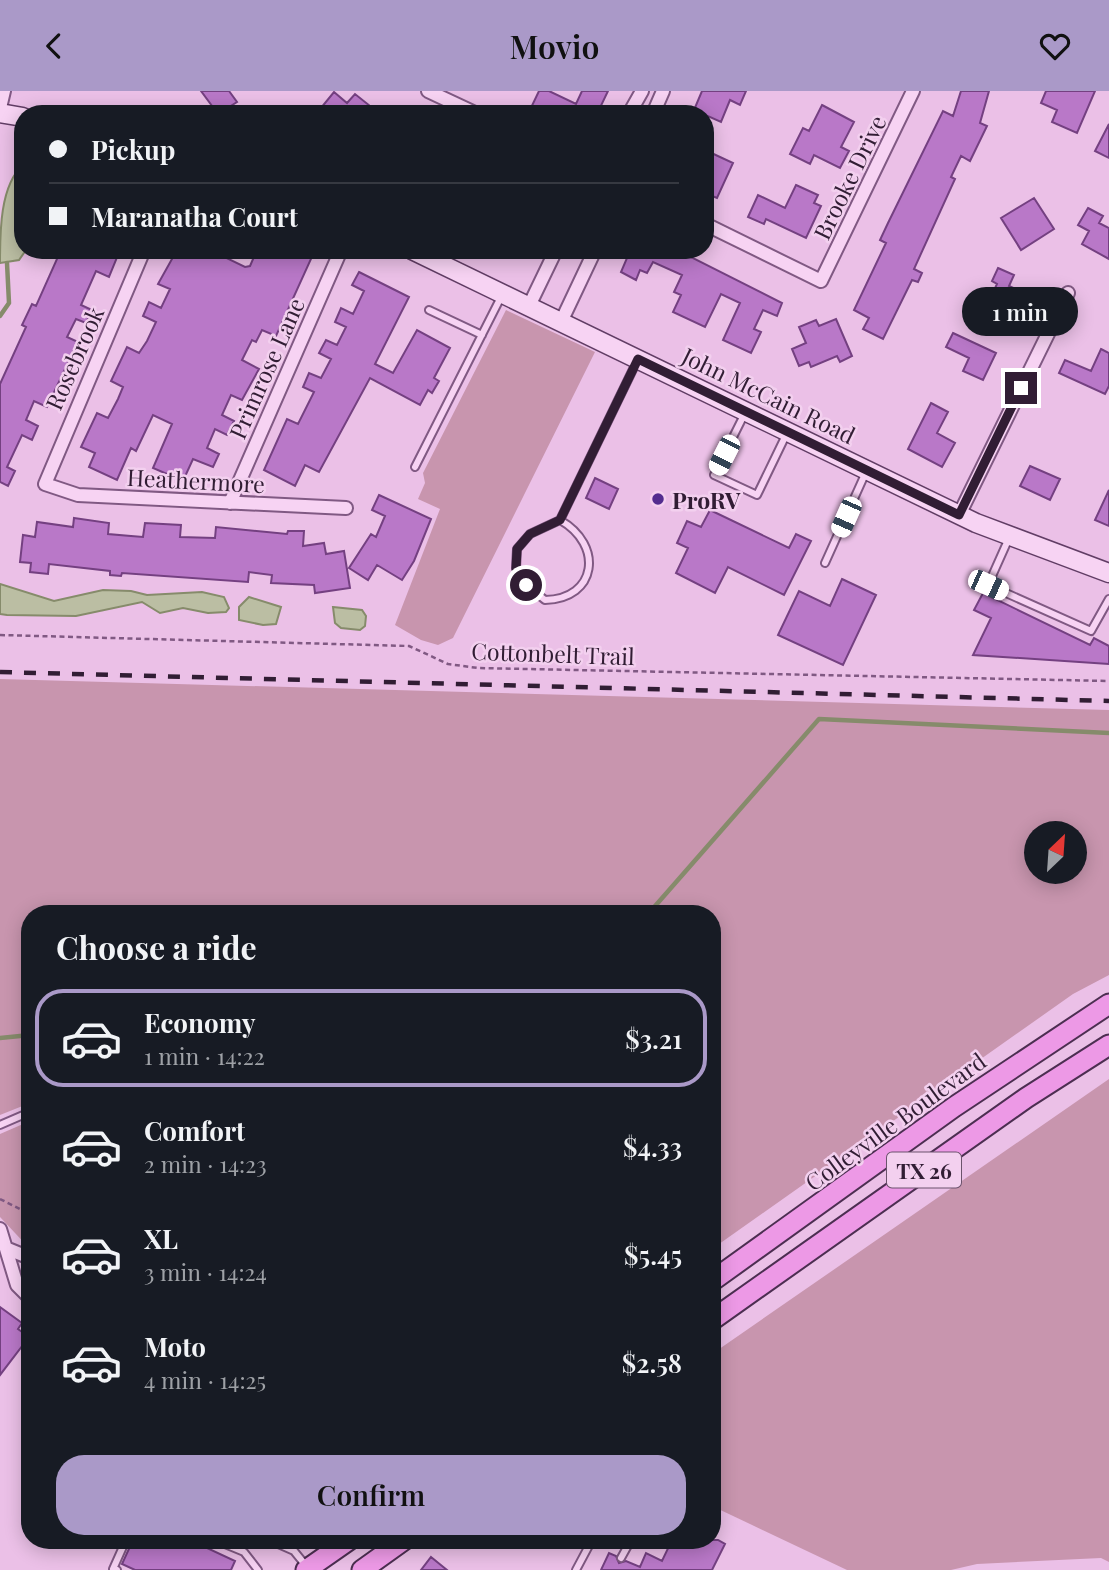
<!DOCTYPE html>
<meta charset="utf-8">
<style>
:root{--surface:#171b24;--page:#20242c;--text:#f1f3f6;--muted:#9ea1a6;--line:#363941;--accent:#aa99c8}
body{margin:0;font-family:"Playfair Display",serif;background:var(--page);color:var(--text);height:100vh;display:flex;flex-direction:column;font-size:26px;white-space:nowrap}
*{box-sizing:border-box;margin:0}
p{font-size:23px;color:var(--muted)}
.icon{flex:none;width:38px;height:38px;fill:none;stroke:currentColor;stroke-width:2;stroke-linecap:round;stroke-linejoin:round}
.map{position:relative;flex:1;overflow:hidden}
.sheet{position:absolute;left:21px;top:814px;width:700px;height:644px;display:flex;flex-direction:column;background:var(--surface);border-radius:28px;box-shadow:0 4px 18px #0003}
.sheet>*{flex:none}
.banner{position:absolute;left:14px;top:14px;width:700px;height:154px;border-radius:28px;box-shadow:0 4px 18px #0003;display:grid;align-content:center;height:154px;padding:0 35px;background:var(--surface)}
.needle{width:46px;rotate:25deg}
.controls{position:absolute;left:1024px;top:730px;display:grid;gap:14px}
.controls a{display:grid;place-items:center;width:63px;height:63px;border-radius:50%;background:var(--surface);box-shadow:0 4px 18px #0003;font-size:35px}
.end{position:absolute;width:32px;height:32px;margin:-16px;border:9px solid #311d34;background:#fff;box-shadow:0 0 0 4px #fff}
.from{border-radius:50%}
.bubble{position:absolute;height:49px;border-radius:24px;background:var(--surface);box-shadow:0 4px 18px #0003;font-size:23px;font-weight:600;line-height:49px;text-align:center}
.car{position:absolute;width:21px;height:42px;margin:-21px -10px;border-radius:9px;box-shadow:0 0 5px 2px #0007;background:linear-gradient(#fff 24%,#345 0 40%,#fff 0 76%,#345 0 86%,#fff 0)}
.banner b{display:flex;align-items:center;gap:24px;height:66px;font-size:26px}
.banner b+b{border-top:2px solid var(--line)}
.banner i{width:18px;height:18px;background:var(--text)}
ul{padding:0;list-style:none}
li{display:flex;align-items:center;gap:21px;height:98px;margin:0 14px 10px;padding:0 21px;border:4px solid transparent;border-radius:28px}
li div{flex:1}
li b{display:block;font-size:26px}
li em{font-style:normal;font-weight:600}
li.active{border-color:var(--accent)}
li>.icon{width:63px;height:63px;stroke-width:1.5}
h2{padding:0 35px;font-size:32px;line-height:84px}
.action{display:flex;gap:14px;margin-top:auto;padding:14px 35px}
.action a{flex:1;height:80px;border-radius:28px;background:var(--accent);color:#111;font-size:28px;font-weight:600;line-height:80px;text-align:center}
header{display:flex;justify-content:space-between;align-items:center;height:91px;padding:0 35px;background:var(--accent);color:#111;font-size:32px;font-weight:600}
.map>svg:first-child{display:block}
.green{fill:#c895ae;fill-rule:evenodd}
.water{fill:#bbbea3;stroke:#868b6b;stroke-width:2}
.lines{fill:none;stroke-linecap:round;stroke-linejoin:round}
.stream{stroke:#868b6b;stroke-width:4.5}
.building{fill:#b978c8;stroke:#744081;stroke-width:2}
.service-casing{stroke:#805983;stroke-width:10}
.minor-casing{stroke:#805983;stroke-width:16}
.secondary-casing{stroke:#613d65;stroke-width:21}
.primary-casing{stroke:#4c2e51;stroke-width:23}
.path{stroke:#805983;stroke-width:2.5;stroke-dasharray:5 3.5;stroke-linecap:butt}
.service{stroke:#f7d3f3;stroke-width:6}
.minor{stroke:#f7d3f3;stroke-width:12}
.secondary{stroke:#f7d3f3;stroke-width:18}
.primary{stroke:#ed99e6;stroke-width:19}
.rail{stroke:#311d34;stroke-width:4.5;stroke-dasharray:12 12;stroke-linecap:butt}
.route{stroke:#311d34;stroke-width:9}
.poi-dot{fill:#532c8f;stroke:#f3d0ef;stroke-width:2.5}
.labels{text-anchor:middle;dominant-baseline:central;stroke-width:5;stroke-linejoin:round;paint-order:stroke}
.shield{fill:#f3d0ef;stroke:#6b536c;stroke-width:2}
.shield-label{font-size:21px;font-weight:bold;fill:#311d34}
.street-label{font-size:23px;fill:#311d34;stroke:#f3d0ef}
.poi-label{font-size:23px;font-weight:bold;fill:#311d34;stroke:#f3d0ef;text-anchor:start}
</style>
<header><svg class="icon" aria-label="back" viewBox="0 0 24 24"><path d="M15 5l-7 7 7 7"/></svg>Movio<svg class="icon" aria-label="heart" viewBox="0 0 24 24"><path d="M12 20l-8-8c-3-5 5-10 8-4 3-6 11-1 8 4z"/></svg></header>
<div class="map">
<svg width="1109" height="1479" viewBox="0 0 1109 1479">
<rect width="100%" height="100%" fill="#ebc0e7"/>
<!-- green -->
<path class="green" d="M506,219l89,42 -142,286 -15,7 -17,-5 -26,-15 45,-116 -22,-10 7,-16 -2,-10z
M0,588l1109,31v265l-36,19 -361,255v-336h-682v190l-30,12zM1074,742v38h-38v-38z
M1109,988v483l-8,-4 -124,6 -26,6h-104l-135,-64v-152z
M30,1030v128l-30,-32v-83z"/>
<!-- water -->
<path class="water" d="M23,74v85h3l-7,10 -19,3c0,-31 0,-78 23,-98z
M0,493l54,17 49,-11 28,1 16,4 55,-3 22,5 5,11 -3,4 -18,1 -25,-5 -23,5 -18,-11 -66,14 -69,-1 -7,-1z
M249,506l32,10 -5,17 -13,1 -24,-5v-13z
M333,516l29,3 4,6 -1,10 -5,4 -19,-2 -6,-5z"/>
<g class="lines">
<!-- stream -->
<path class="stream" d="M0,225l9,-13 -2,-40
M649,822l170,-194 290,14
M0,947l30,-3"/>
</g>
<!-- building -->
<path class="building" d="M201,0h28l8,11 -19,12z
M539,0h10l27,13 6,-13h26l-11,23h-69z
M702,0h44l-6,14 -10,-5 -9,22 -27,-12z
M961,0h28l-9,32 7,3 -17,35 -9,-5 -10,21 4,2 -41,90 8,4 -4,9 -6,-2 -29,59 -20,-10 6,-11 -15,-8 32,-67 -6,-3 8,-17 55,-112 10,5z
M1046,0h49l-18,42 -25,-11 5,-12 -16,-7z
M334,1l13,11 8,-9 25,20h-64z
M822,14l32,17 -13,25 8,4 -9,17 -26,-13 -4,9 -20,-10 13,-26 6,3z
M1109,33v34l-14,-7z
M705,59l28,13 -16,35 -12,-5z
M796,94l22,10 -4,8 7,3 -15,32 -40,-19 -2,5 -16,-7 10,-22 27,13z
M1034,107l20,31 -33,21 -20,-32z
M1088,117l15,8 -4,7 10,5v31l-27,-15 7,-13 -11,-6z
M61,159h59l-11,27 -13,-6 -15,34 11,5 -6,13 -10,-4 -9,18 11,5 -31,65 -13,-6 -8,19 12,6 -6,14 -10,-5 -15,32 8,4 -7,15 -8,-4v-98l26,-57 -4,-2 10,-21 4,2z
M177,159h33l35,17 5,-1 7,-16h58l-39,86 -14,-6 -6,12 -4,-2 -10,20 17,9 -17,31 -11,-5 -9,20 12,6 -7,14 -12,-6 -8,19 12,6 -6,13 -20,-8 -10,22 -30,-13 19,-44 -19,-9 -17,36 -5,-3 -14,32 -28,-13 6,-14 -14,-6 16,-34 11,5 10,-19 5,-12 -12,-6 16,-34 12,6 8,-12 9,-19 -13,-6 6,-14 12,6 9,-19 -12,-5z
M628,159h49l105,53 -5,13 -14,-6 -9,19 7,3 -10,21 -28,-13 17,-37 -19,-9 -16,33 -32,-15 8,-17 -7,-3 8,-17 -29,-13 -6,11 -7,-3 -4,10 -15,-8 9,-21z
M998,177l16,7 -5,11 15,7 -16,33 -25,-12 14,-30 -5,-3z
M359,181l50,25 -34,67 18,9 24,-43 33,18 -16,30 5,3 -7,12 -4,-3 -8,15 -50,-27 -51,94 -14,-7 -10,21 -31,-16 23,-51 11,5 16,-32 -11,-5 6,-14 12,5 10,-19 -12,-6 7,-13 11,5 9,-18 -11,-5 6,-14 12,6 11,-23 -12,-6z
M836,228l16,37 -12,6 -3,-6 -26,11 -2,-5 -10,4 -7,-17 14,-6 -7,-16 17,-7 3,6z
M953,242l43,20 -13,27 -20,-9 6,-13 -23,-11z
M1101,258l8,4v33l-4,8 -46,-21 6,-13 26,11z
M931,312l17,9 -11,21 18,10 -13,24 -34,-18z
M1030,375l30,13 -10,21 -30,-14z
M595,387l23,11 -9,20 -23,-11z
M1109,399v36l-14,-6z
M379,404l52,24 -17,42 -12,19 -25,-15 -9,15 -19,-12 22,-34 5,3 9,-21 -13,-6z
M710,419l79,38 7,-14 15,7 -27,54 -56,-28 -13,26 -39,-20 12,-25 -11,-5 10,-22 14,6z
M74,427l35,5 -1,11 23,2 12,1 2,-14 36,2 -1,12 35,1 1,-11 71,7 1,-3h16l-1,15 21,-3 2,11 18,-3 6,37 -35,5 -1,-8 -43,-2 1,-8 -23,-3 -1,10 -126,-9 -1,3 -11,-1v-4l-61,-7 -1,10 -18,-2 1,-9 -11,-1 3,-27 12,2 2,-15 36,5z
M842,488l34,16 -33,70 -65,-30 21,-44 31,15z
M983,502l107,52 4,-7 15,8v18l-136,-9 18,-37 -17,-8z
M0,1216l22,16 -4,6 11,8 -29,38z
M133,1449h57l45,21 -4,9h-96l-13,-6z
M672,1449h46l7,4 -13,26h-111l8,-17 7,3 3,7 7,-2 14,6 6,-14 16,8z
M431,1466l16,13h-26z"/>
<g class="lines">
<!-- service casing -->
<g class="service-casing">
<path id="service" d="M429,219l53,25
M745,322l-31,62 43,20 30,-62
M415,376l87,-172
M560,429c44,25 37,79 -15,80l-19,-15 -10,-17 1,-19 13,-15 30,-14 77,-159
M1009,447l-21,47 103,46 18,-32
M825,472l41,-91
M0,1034l30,-13
M215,1449l29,12 14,18
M269,1449l25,11 13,16
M621,1467l10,-18
M117,1479l-4,-1 13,-29
M576,1479l16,-30"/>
</g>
<!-- minor casing -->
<g class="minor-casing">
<path id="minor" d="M428,0l49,23
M0,17l4,-17
M629,23l13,-23
M653,23l10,-23
M705,133l116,57 92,-190
M144,159l-99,234 33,11 268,13
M529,215l27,-56
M561,231l34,-72
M230,412l111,-253
M959,424l109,-222
M0,1138l17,56 13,13
M8,1158l22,9"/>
</g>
<!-- secondary casing -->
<g class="secondary-casing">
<path id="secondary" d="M0,22l23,4
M412,159l564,273 133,50"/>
</g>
<!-- primary casing -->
<g class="primary-casing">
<path id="primary" d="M712,1190l242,-174 155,-103
M712,1229l314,-222 83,-53
M306,1479l43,-30
M362,1479l42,-30"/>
</g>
<!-- path -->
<path class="path" d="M0,544l409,11 39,18 30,4 631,13
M0,1108l30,15"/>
<!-- service -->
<use href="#service" class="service"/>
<!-- minor -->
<use href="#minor" class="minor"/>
<!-- secondary -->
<use href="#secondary" class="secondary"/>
<!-- primary -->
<use href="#primary" class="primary"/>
<!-- rail -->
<path class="rail" d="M0,581l1109,29"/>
</g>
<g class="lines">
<!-- route -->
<path class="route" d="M526,494l-10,-16 1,-20 13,-15 30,-14 78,-161 321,156 62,-127"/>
</g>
<!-- markers -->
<circle class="poi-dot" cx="658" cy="408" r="7"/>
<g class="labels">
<!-- shield labels -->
<rect class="shield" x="887" y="1061.5" width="74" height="35" rx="5"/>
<g class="shield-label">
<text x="924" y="1079">TX 26</text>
</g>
<!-- street labels -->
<g class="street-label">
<text transform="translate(849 86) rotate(-64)">Brooke Drive</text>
<text transform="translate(74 267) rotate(-66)">Rosebrook</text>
<text transform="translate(266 277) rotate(-66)">Primrose Lane</text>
<text transform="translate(769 304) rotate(26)">John McCain Road</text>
<text transform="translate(196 389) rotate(3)">Heathermore</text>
<text transform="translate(553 562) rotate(2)">Cottonbelt Trail</text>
<text transform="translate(895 1030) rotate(-36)">Colleyville Boulevard</text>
</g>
<!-- poi labels -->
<g class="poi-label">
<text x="672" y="408">ProRV</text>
</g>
</g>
</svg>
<div class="controls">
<a><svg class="needle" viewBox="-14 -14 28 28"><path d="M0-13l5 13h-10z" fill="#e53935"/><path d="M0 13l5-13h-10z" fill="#9ea1a6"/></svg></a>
</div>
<i class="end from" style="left:526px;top:494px"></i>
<i class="end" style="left:1021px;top:297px"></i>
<div class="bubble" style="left:962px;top:196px;width:116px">1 min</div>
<i class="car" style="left:724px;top:364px;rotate:207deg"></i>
<i class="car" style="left:846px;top:426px;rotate:204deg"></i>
<i class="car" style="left:988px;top:494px;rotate:114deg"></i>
<div class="banner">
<b><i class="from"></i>Pickup</b>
<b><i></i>Maranatha Court</b>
</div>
<section class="sheet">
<h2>Choose a ride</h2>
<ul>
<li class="active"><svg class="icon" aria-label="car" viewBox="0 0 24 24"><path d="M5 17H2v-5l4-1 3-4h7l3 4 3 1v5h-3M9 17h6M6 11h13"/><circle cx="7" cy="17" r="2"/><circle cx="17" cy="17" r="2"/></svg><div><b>Economy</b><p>1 min · 14:22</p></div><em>$3.21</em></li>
<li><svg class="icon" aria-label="car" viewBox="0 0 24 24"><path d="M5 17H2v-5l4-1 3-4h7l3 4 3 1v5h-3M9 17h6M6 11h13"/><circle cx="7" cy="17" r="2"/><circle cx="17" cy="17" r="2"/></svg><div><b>Comfort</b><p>2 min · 14:23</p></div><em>$4.33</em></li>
<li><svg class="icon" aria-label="car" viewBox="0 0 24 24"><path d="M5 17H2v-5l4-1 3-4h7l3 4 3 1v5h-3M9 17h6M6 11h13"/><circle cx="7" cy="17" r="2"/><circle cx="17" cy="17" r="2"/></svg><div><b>XL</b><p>3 min · 14:24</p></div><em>$5.45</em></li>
<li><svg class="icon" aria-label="car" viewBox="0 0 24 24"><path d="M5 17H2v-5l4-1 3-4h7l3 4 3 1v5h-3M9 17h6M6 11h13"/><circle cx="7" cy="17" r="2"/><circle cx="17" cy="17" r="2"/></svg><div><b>Moto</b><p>4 min · 14:25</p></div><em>$2.58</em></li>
</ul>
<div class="action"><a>Confirm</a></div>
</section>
</div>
